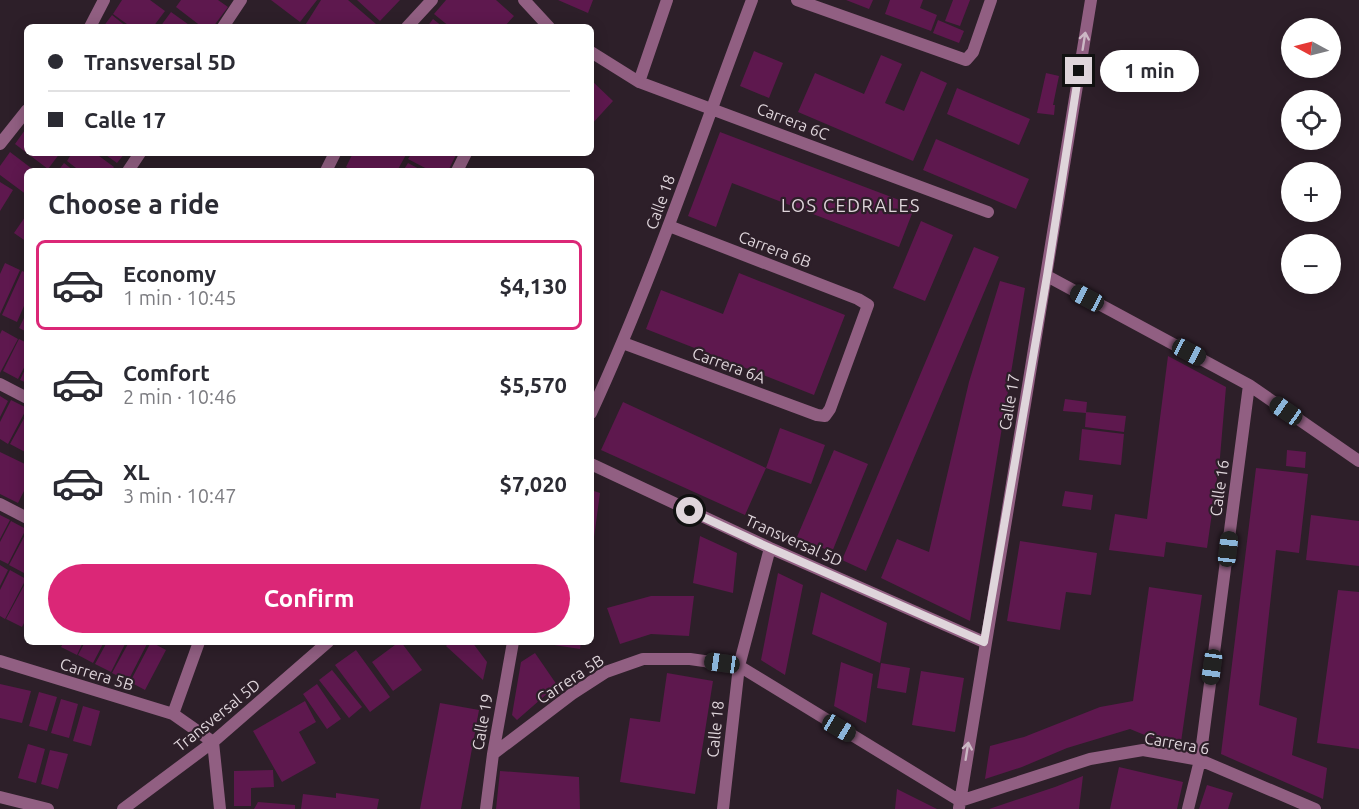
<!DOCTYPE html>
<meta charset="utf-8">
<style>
:root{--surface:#fff;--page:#f7f7f7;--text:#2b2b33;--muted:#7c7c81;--line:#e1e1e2;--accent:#db2777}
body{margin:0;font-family:Ubuntu,sans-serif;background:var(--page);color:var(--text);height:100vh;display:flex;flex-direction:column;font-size:22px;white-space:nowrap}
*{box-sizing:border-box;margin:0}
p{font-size:20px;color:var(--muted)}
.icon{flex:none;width:33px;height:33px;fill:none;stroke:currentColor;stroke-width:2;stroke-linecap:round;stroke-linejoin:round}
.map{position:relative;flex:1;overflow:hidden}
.panel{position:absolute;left:24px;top:168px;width:570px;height:477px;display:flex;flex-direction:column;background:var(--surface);border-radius:9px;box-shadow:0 3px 15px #0003}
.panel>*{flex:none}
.hud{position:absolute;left:24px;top:24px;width:570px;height:132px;border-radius:9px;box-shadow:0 3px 15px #0003;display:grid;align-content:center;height:132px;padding:0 24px;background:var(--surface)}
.needle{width:39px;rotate:277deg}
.tools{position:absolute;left:1281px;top:18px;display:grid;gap:12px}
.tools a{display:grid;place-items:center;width:60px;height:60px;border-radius:50%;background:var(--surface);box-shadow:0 3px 15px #0003;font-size:30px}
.end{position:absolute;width:27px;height:27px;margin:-14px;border:8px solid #dfd5db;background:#111;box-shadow:0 0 0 3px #111}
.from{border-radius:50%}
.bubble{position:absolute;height:42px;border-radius:21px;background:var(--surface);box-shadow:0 3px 15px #0003;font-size:20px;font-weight:700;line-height:42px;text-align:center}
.car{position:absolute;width:18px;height:36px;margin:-18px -9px;border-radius:8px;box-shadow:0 0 4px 2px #0007;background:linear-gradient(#222 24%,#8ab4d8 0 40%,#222 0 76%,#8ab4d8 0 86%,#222 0)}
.hud b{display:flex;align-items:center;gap:21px;height:57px;font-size:22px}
.hud b+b{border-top:2px solid var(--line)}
.hud i{width:15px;height:15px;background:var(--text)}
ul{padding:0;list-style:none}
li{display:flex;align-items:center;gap:18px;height:90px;margin:0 12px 9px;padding:0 12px;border:3px solid transparent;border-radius:9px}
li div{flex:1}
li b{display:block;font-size:22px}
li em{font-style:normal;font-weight:700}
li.current{border-color:var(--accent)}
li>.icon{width:54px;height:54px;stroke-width:1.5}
h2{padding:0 24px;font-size:27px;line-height:72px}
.primary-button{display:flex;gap:12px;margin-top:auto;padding:12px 24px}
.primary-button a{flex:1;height:69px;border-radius:36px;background:var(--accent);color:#fff;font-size:24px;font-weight:700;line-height:69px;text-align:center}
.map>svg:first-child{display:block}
.building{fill:#5e184e}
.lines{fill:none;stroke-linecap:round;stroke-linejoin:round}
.pedestrian{stroke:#915f82;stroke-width:12}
.minor{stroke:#915f82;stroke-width:12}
.oneway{stroke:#ccb8c5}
.route{stroke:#dfd5db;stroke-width:8}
.labels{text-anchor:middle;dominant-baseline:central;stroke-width:4.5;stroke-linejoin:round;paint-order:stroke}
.street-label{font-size:16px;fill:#dfd5db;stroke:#2d1f29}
.neighbourhood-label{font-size:18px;letter-spacing:1.5px;fill:#dfd5db;stroke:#2d1f29}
</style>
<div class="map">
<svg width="1359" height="809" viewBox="0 0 1359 809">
<rect width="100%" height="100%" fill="#2d1f29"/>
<!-- building -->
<path class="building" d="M122,0h28l15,11 -12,16h-22l-18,-13z
M181,0h37l10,7 -15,20h-11l-26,-20z
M271,0h46l-17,22z
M321,0h27l28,24 -2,3h-70z
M357,0h43l-20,21z
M446,0h50l18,16 -10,11h-54l-16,-13z
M558,0h35l-5,13z
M846,0h27l-4,9z
M890,0h33l-3,8 17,7 -6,16 -46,-17z
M953,0h17l-10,26 -15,-5z
M171,12l21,15h-32z
M112,15l15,12h-24z
M433,19l10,8h-16z
M938,20l26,11 -5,12 -26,-10z
M754,51l29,12 -14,35 -29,-12z
M881,55l21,9 -17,39 19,8 17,-40 26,12 -34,78 -115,-49 17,-39 49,21z
M1046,73l13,3 -6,29h2l-1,10 -17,-2z
M591,80l22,21 -22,24z
M957,88l73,31 -11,26 -72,-31z
M27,127v26h33l-12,16 -33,-25z
M720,132l195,74 -16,41 -167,-64 -16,44 -28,-11z
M936,139l93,40 -13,30 -93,-39z
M10,152l25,19h-8v24l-27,-20v-9z
M72,153h23l19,14 -3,4h-31l-13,-10z
M103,153h22l-8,10z
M353,153h54l-10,18h-45l-6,-4z
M412,153h45l-9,18h-17l-23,-12z
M64,163l10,8h-16z
M408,163l15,8h-20z
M0,182l13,8 -13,21z
M25,217l2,1v24l-13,-9z
M921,221l32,14 -28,66 -32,-13z
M974,247l25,10 -133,314 -24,-11z
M5,263l15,7 -20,44v-40z
M22,271l5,2v26l-10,23 -15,-7z
M739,273l106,42 -31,80 -168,-66 15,-39 62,24z
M1000,281l25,7 -55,333 -89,-43 16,-39 32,13 40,-170z
M27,312v20l-8,-4z
M2,330l16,9 -18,34v-39z
M19,339l8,4v19l-9,17 -15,-8z
M1168,356l58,31 -6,70 -13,91 -41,-6 -2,15 -55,-7 6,-36 32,5z
M27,365v18l-7,-3z
M0,396l8,5 -8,16z
M1065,399l22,3 -1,11 -23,-2z
M11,400l16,8 -19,36 -8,-5v-17z
M623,402l143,66 14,-40 45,17 -14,39 -45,-16 -21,47 -144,-65z
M1086,412l40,4 -2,16 -39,-5z
M27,413v36l-2,3 -15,-8z
M1082,429l42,5 -3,31 -42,-5z
M834,450l34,14 -36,88 -35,-15z
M1287,450l19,2 -1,16 -19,-2z
M0,452l27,13v20l-9,18 -18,-9z
M1256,468l52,6 -9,79 -23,-3 -17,155 38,13 -5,37 35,13 -4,31 -102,-45z
M591,490l9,3 -8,59h-1z
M1065,491l28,4 -2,15 -29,-4z
M0,515l10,5 -10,19z
M1311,515l48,6v45l-53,-6z
M11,521l15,8 -18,35 -8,-4v-18z
M27,531v36l-3,6 -15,-8z
M700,536l37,17 -4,40 -40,-10z
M1020,541l77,12 -6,42 -25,-3 -6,38 -53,-9z
M0,565l8,5 -8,16z
M10,570l16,9 -21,40 -5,-3v-26z
M778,573l25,12 -18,90 -24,-15z
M27,580v37l-5,10 -16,-8z
M1149,587l53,8 -21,147 -29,-4 -22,-9 -63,19 -45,19 -37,12 5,-33 34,-9 76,-30 33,-6z
M1338,590l21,2v157l-42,-6z
M821,592l66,31 -7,40 -68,-29z
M651,596h43l-5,40 -38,-2 -31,10 -13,-36z
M64,642h19l-6,13 -16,-8z
M85,642h19l-11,21 -15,-8z
M107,642h19l-15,30 -16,-8z
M129,642h19l-20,39 -16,-8z
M151,642l15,8 -21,40 -15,-8z
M399,642h2l21,28 -29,21 -21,-29z
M450,642h22l15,20 -4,18 -37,-34z
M535,642h46l-1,7z
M356,650l34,47 -20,15 -35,-47z
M535,653l22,32 -40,35 -5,-5 9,-53z
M841,662l32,12 -7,49 -32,-17z
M881,663l29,5 -4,25 -29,-5z
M332,670l30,37 -13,11 -30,-38z
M921,671l43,7 -9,54 -43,-7z
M667,673l46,8 -18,113 -75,-12 10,-64 30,4z
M0,684l31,7 -9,32 -22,-5z
M317,684l24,35 -14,10 -24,-35z
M39,692l18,5 -10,34 -18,-5z
M61,699l17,5 -9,34 -18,-5z
M305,701l11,21 -17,10 17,31 -34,19 -29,-51z
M440,703l39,7 -18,99h-41z
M83,706l17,5 -9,35 -18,-5z
M28,744l17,5 -9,34 -18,-5z
M50,750l18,4 -10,35 -17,-5z
M1119,767l64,15 -6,27h-67z
M273,770l1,17 -23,1v18h-17v-35z
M500,771l79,6 1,32h-84z
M1083,776l-4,33h-90l66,-22z
M1207,785l26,8 -5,16h-29z
M897,789l40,20h-42z
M336,793l43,6 -2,10h-76l2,-15 33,4z
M258,802l37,3v4h-41z"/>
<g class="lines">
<!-- pedestrian -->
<path class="pedestrian" d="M0,504l27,14"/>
<!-- minor -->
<path class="minor" d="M524,0l25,27
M797,0l169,60 7,-8 18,-52
M90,27l14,-27
M223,27l18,-27
M407,27l25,-27
M591,52l48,30 349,130
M639,82l28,-82
M0,144l27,-34
M128,171l12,-18
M326,171l9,-18
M457,171l9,-18
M1047,276l202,109 110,76
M623,343l194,72 8,1 5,-7 38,-104 -10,-6 -189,-73
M0,384l27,14
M591,413c62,-134 109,-275 161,-413
M591,464l179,84 214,94
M0,661l173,53 40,28 7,67
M173,714l26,-72
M493,754l79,-60 34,-22 37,-13h47l49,7 221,135 130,-42 53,-9 57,10 115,49
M0,797l48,12
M959,808l132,-808
M123,809l90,-67 115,-100
M486,809l7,-55 20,-112
M723,809l16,-143 31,-118
M1188,809l12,-49 49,-375"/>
</g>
<!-- one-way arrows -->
<defs><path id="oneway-shaft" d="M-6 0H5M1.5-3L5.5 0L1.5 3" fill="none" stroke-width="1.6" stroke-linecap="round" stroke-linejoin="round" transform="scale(1.5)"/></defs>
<g class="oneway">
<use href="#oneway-shaft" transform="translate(1084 41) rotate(-81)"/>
<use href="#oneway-shaft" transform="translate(967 751) rotate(-81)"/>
</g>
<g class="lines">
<!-- route -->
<path class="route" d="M690,511l80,37 214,94 63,-366 32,-205"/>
</g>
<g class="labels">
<!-- street labels -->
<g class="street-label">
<text transform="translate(793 121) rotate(21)">Carrera 6C</text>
<text transform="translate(660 202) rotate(-70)">Calle 18</text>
<text transform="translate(775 249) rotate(21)">Carrera 6B</text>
<text transform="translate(729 365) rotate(20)">Carrera 6A</text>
<text transform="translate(1009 402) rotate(-80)">Calle 17</text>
<text transform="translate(1219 488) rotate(-82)">Calle 16</text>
<text transform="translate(794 540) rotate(24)">Transversal 5D</text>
<text transform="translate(97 674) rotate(17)">Carrera 5B</text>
<text transform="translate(570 679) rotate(-33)">Carrera 5B</text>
<text transform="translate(217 715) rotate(-39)">Transversal 5D</text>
<text transform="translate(482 722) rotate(-80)">Calle 19</text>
<text transform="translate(715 729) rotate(-84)">Calle 18</text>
<text transform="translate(1177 743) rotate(10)">Carrera 6</text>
</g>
<!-- neighbourhood labels -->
<g class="neighbourhood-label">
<text x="851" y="205">LOS CEDRALES</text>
</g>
</g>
</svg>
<div class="tools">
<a><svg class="needle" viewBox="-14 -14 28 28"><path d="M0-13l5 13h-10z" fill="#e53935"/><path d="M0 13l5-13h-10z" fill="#7c7c81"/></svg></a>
<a><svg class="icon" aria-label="locate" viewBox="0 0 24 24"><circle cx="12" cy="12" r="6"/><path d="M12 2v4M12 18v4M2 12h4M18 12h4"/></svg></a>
<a>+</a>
<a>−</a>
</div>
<i class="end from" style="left:690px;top:511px"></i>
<i class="end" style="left:1079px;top:71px"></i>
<div class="bubble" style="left:1100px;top:50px;width:99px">1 min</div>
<i class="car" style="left:1087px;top:298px;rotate:298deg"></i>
<i class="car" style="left:1189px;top:352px;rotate:118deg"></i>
<i class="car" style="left:1286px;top:411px;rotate:305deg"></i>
<i class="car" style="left:1228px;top:549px;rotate:7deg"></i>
<i class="car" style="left:722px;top:663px;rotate:278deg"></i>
<i class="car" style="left:1212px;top:667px;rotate:188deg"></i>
<i class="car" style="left:839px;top:728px;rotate:121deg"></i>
<div class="hud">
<b><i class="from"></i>Transversal 5D</b>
<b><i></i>Calle 17</b>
</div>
<section class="panel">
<h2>Choose a ride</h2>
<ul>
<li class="current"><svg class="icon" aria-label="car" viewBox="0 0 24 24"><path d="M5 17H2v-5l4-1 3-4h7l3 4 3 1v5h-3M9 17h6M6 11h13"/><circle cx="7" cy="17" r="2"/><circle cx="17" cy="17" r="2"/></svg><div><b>Economy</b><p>1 min · 10:45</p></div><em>$4,130</em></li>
<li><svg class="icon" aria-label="car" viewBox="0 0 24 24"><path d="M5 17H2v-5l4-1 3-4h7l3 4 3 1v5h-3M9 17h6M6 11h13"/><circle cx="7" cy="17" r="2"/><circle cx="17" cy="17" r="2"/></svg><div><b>Comfort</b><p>2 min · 10:46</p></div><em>$5,570</em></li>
<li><svg class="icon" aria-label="car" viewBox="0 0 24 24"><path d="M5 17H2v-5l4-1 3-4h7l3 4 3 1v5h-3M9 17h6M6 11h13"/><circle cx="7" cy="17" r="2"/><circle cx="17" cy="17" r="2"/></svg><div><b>XL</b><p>3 min · 10:47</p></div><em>$7,020</em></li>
</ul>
<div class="primary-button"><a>Confirm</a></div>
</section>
</div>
